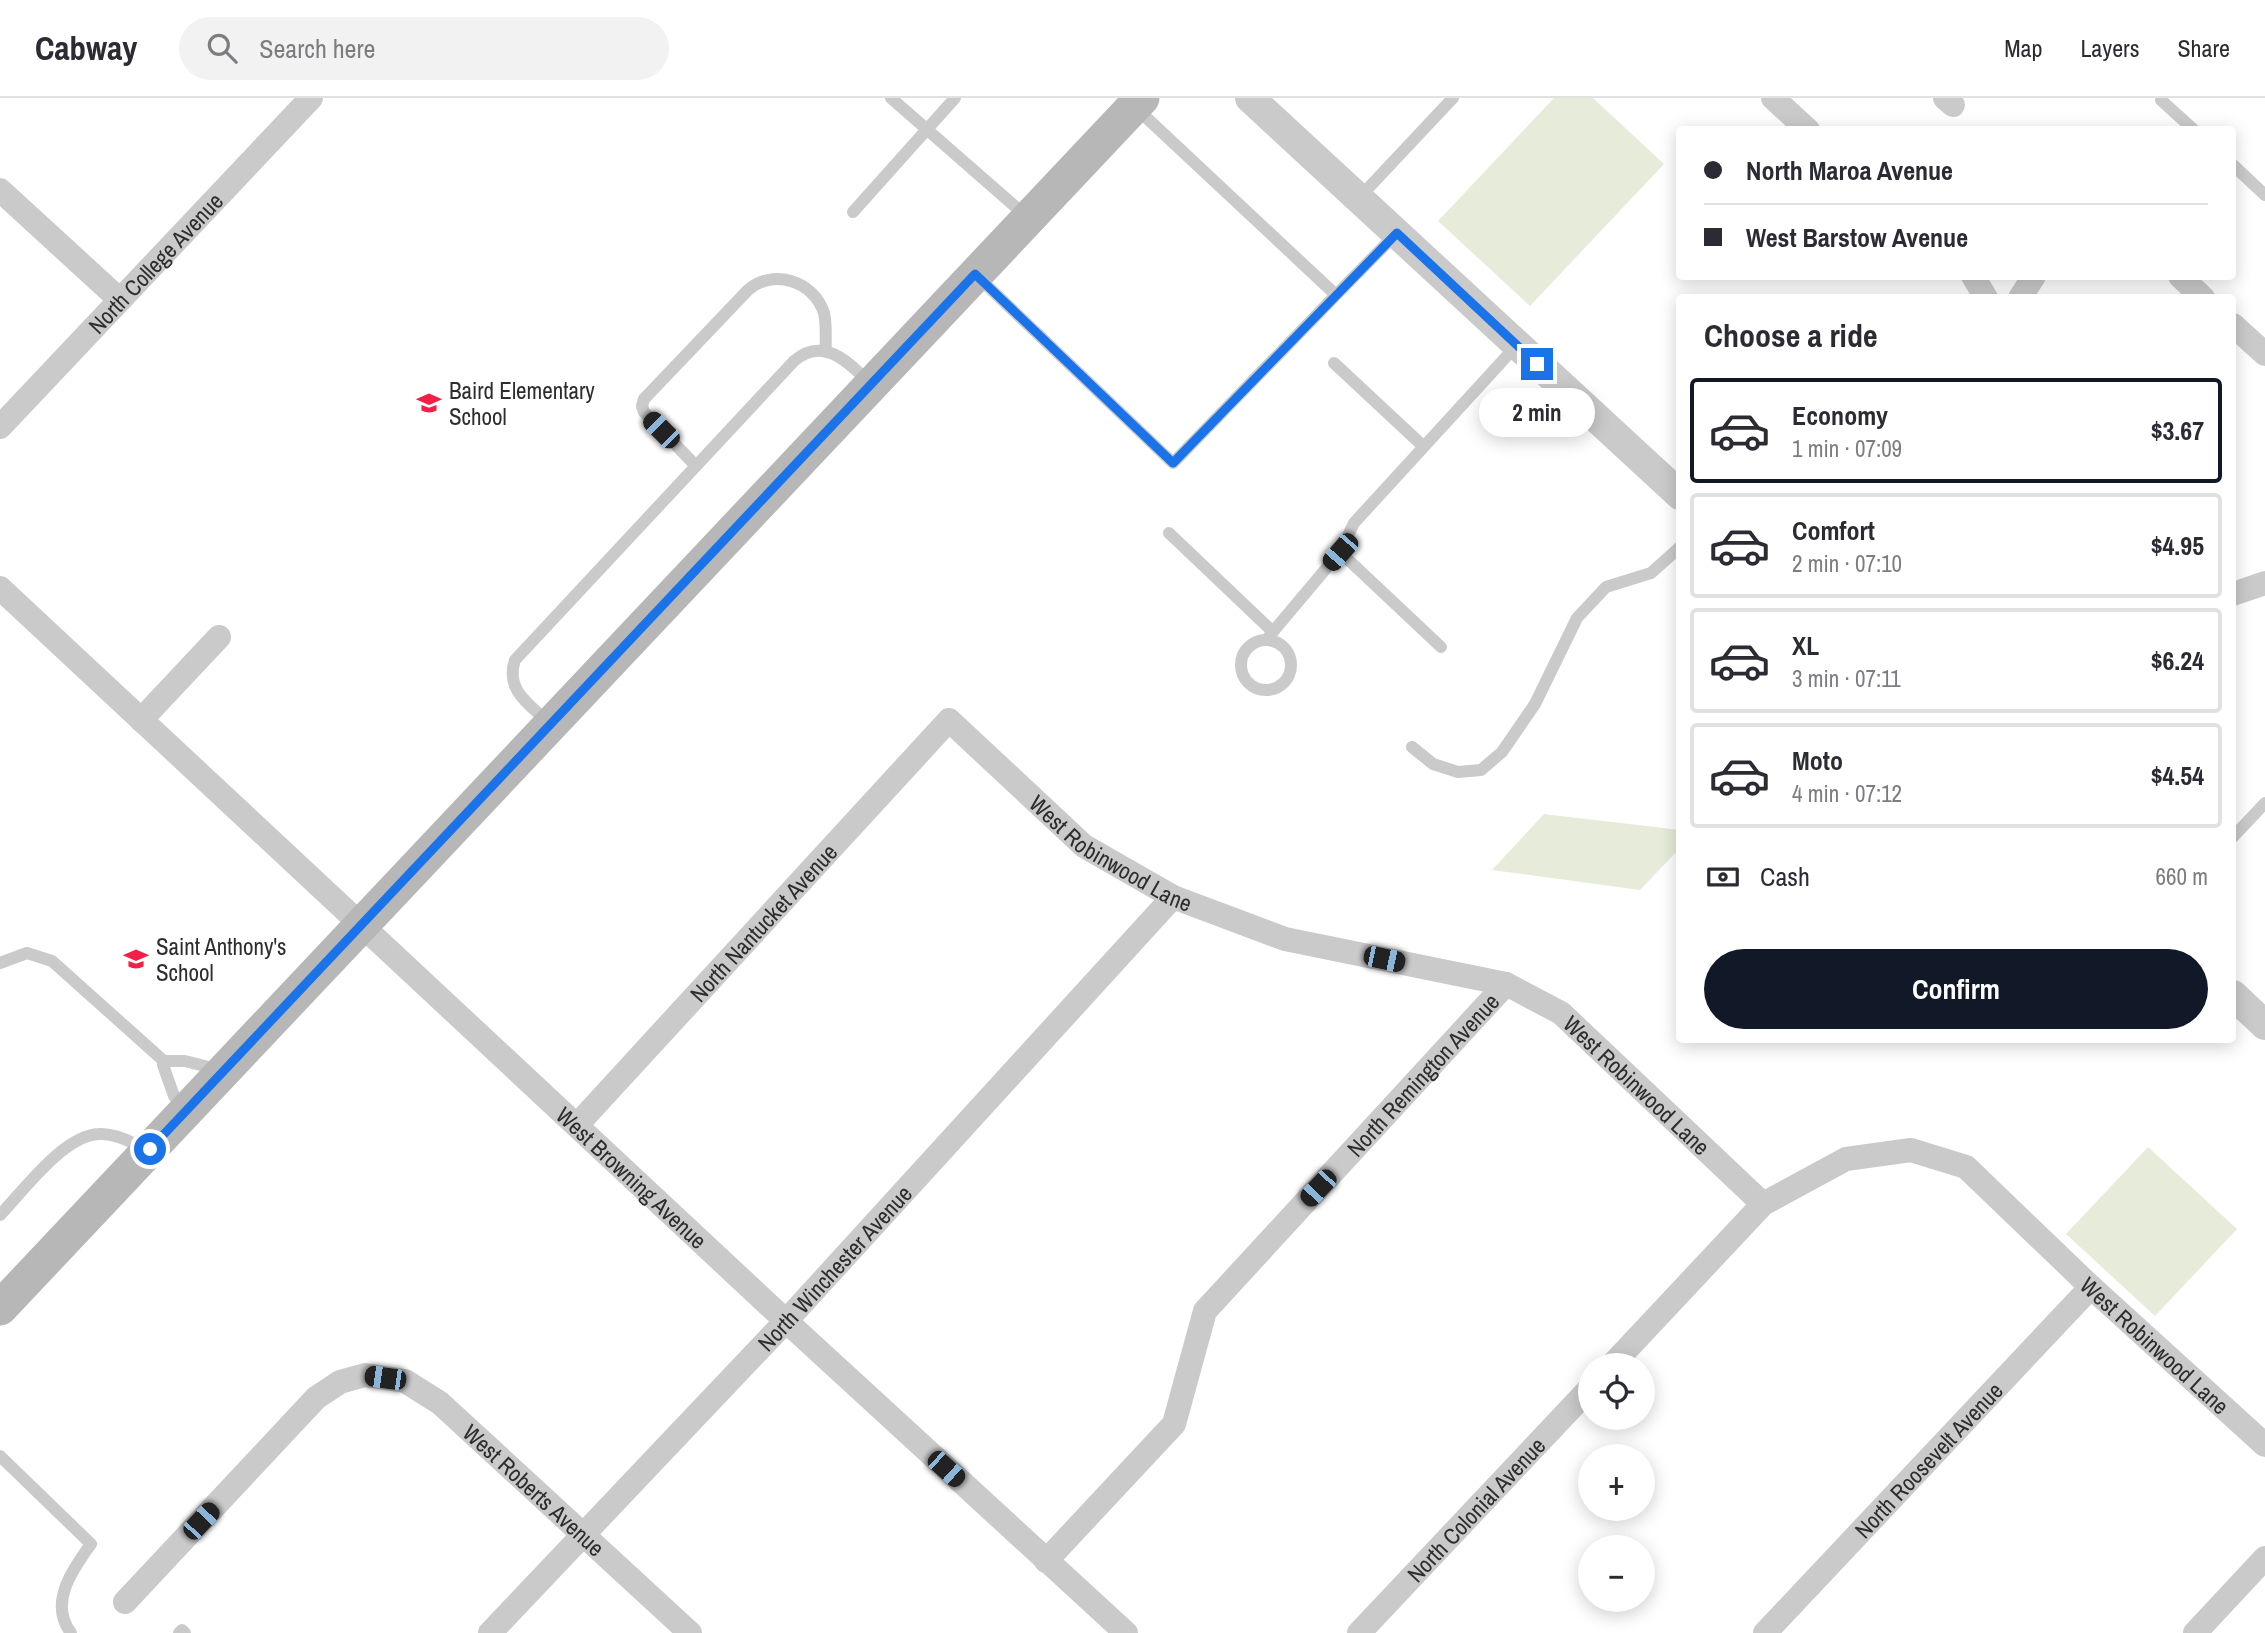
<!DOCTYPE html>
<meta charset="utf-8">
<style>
:root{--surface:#fff;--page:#f2f2f3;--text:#2b2b33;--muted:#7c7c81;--line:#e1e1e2;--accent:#111827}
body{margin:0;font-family:"Archivo Narrow",sans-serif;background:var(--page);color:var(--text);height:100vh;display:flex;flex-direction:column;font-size:26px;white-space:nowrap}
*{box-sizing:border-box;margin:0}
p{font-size:23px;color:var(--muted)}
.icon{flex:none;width:38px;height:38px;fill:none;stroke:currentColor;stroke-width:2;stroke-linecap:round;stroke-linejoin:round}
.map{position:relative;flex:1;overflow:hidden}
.drawer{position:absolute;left:1676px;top:196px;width:560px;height:749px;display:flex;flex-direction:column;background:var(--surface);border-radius:7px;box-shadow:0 4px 18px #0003}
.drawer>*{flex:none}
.banner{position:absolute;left:1676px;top:28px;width:560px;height:154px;border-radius:7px;box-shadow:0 4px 18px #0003;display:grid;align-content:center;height:154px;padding:0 28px;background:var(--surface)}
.tools{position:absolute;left:1578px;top:1255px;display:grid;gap:14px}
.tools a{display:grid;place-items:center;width:77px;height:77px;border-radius:50%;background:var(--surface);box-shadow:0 4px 18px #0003;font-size:35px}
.end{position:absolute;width:32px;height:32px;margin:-16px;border:9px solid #1a73e8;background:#fff;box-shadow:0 0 0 4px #fff}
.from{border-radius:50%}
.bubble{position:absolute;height:49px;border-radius:24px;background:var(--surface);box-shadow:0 4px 18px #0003;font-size:23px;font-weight:700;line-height:49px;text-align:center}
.car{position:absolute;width:21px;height:42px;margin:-21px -10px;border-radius:9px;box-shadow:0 0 5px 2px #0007;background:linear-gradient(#222 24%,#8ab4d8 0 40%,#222 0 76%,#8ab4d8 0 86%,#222 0)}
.banner b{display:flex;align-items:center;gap:24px;height:66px;font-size:26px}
.banner b+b{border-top:2px solid var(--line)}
.banner i{width:18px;height:18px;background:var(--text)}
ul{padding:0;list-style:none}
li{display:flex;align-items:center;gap:21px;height:105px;margin:0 14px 10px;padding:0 14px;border:4px solid var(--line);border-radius:7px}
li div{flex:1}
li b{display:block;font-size:26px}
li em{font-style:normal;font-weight:700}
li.active{border-color:var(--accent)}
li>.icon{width:63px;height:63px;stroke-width:1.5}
h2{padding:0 28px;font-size:32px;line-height:84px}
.pay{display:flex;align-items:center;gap:18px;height:77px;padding:0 28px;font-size:26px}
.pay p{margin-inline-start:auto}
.cta{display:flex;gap:14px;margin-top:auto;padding:14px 28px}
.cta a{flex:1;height:80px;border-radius:42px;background:var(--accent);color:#fff;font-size:28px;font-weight:700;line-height:80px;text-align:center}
header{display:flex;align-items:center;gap:42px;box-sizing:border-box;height:98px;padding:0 35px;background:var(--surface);border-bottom:2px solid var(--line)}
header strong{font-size:33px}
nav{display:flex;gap:38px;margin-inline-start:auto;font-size:24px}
.search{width:490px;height:63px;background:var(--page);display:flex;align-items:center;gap:18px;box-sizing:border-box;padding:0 24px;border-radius:38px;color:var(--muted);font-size:26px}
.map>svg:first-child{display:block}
.green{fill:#e6ecd9}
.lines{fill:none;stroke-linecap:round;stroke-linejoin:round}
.service{stroke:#cacaca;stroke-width:12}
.minor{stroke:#cacaca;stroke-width:24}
.tertiary{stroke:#cacaca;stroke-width:30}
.secondary{stroke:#b7b7b7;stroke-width:35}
.route{stroke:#1a73e8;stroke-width:9}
.labels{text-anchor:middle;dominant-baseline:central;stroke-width:7;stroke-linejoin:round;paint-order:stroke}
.street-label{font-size:23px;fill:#2d2d2d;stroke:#fff}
.poi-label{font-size:23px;fill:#2d2d2d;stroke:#fff;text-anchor:start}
</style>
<header>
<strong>Cabway</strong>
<div class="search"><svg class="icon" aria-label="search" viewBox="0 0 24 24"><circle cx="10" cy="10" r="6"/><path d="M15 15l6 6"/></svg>Search here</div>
<nav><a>Map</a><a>Layers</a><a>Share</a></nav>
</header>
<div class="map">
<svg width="2265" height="1535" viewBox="0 0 2265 1535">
<rect width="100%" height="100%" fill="#fff"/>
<!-- green -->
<path class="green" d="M1554,0h39l71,66 -134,142 -92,-85z
M1544,716l136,16v18l-40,42 -148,-20z
M2148,1049l89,82 -82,87 -89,-82z"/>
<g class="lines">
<!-- service -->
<path class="service" d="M891,0l135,118
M2161,2l33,30
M2233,67l32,30
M1359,100l94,-100
M853,114l102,-114
M978,179l195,186 163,-168 -201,-188
M1336,197l60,-61
M1334,265l89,83
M696,368l-52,-54 -2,-6 2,-7 104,-109c25,-22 66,-9 76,23 3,12 1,27 2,39
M1169,435l103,98
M1340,454l101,95
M1241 567a25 25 0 1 1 50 0a25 25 0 1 1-50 0Z
M1266,542l74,-88 14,-29 163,-178
M548,624c-20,-18 -43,-33 -33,-62l279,-299c30,-26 56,3 77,23
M1412,649l21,17 25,8 23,-2 21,-18 33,-48 42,-86 29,-31 45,-14 29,-26
M2233,739l32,-34
M0,865l27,-10 25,8 113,101
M185,1013l-11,-15 -11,-31 3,-4h19l35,9
M0,1117c24,-25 64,-80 99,-81 16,-1 32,9 47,14
M0,1358l91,88c-18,25 -43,59 -20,89
M179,1535l3,-3 3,3"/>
<!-- minor -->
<g class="minor">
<path d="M1773,0l35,32"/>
<path d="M1945,0l8,7"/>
<path d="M0,92l120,110"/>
<path d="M1973,178l13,22"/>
<path d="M2180,178l23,22"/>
<path d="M2020,200l14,-22"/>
<path d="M2233,227l32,29"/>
<path id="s1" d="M0,329l311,-329"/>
<path id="s2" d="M0,490l786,733 340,312"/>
<path d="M2233,496l32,-11"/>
<path d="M141,622l78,-83"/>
<path id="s3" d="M577,1027l372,-405 135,126 89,51 112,42 221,45 55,29 202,191"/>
<path id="s4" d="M1612,1267l151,-161 83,-45 65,-9 55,17 125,120 174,158"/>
<path id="s5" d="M1046,1463l128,-137 31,-113 301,-327"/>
<path id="s6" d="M125,1504l191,-204 24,-16 25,-7 40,6 35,22 250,230"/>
<path id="s7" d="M490,1535l296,-312 387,-424"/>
<path id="s8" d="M1359,1535l232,-246"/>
<path id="s9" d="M1765,1535l326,-346"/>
<path d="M2195,1535l70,-75"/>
</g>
<!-- tertiary -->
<path class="tertiary" d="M1250,0l430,397
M2233,897l32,30"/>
<!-- secondary -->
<path class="secondary" d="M0,1210l1142,-1210"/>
</g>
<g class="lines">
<!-- route -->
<path class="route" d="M150,1051l825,-875 198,189 224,-230 140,131"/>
</g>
<!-- icons -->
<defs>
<g id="school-bare" transform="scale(1.89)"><path d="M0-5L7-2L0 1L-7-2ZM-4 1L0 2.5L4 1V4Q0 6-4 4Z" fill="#f41f47" stroke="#fff" stroke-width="2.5" paint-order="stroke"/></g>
</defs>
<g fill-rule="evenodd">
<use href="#school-bare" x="429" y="305"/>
<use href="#school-bare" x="136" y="861"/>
</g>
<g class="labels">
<!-- street labels -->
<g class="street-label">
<text stroke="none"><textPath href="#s1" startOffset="226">North College Avenue</textPath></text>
<text stroke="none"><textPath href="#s3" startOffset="761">West Robinwood Lane</textPath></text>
<text stroke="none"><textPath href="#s3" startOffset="275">North Nantucket Avenue</textPath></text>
<text stroke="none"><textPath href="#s5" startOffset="626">North Remington Avenue</textPath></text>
<text stroke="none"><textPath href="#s3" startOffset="1349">West Robinwood Lane</textPath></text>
<text stroke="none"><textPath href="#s2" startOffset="864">West Browning Avenue</textPath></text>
<text stroke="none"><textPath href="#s7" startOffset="502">North Winchester Avenue</textPath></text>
<text stroke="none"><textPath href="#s4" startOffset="698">West Robinwood Lane</textPath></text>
<text stroke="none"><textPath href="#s9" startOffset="238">North Roosevelt Avenue</textPath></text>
<text stroke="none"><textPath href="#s6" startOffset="544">West Roberts Avenue</textPath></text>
<text stroke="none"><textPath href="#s8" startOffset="170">North Colonial Avenue</textPath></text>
</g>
<!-- poi labels -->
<g class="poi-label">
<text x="449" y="292">Baird Elementary<tspan x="449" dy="26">School</tspan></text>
<text x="156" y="848">Saint Anthony's<tspan x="156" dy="26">School</tspan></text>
</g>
</g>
</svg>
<div class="tools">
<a><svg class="icon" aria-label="locate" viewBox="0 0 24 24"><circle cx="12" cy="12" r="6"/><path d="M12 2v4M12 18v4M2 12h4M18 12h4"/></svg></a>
<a>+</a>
<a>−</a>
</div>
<i class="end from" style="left:150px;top:1051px"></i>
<i class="end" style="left:1537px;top:266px"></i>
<div class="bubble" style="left:1479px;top:290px;width:116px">2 min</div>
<i class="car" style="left:661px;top:332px;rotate:315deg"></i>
<i class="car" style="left:1340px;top:454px;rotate:221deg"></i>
<i class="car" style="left:1384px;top:861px;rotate:102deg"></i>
<i class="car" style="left:1318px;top:1090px;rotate:223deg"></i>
<i class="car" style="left:385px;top:1280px;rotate:278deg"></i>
<i class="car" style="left:946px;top:1371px;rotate:132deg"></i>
<i class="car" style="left:201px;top:1423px;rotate:43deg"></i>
<div class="banner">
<b><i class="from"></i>North Maroa Avenue</b>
<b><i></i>West Barstow Avenue</b>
</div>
<section class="drawer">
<h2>Choose a ride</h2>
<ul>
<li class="active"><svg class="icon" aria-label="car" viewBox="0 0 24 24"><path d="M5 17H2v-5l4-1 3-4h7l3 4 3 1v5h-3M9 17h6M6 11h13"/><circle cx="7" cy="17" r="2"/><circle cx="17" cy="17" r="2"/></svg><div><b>Economy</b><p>1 min · 07:09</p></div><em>$3.67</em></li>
<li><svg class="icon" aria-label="car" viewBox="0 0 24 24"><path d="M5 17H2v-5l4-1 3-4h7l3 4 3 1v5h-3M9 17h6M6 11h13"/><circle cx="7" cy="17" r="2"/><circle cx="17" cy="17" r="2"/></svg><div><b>Comfort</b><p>2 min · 07:10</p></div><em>$4.95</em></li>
<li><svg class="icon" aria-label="car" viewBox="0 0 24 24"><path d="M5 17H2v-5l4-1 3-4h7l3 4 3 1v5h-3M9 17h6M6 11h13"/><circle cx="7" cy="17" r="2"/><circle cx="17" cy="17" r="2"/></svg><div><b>XL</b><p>3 min · 07:11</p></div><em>$6.24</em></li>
<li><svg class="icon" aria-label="car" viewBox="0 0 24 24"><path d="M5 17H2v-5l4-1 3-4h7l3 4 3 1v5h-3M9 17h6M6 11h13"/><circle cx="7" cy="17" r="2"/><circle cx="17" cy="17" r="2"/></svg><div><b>Moto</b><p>4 min · 07:12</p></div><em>$4.54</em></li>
</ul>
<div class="pay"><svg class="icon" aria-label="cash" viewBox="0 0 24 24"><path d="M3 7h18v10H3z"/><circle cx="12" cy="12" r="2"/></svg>Cash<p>660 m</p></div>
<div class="cta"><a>Confirm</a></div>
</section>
</div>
